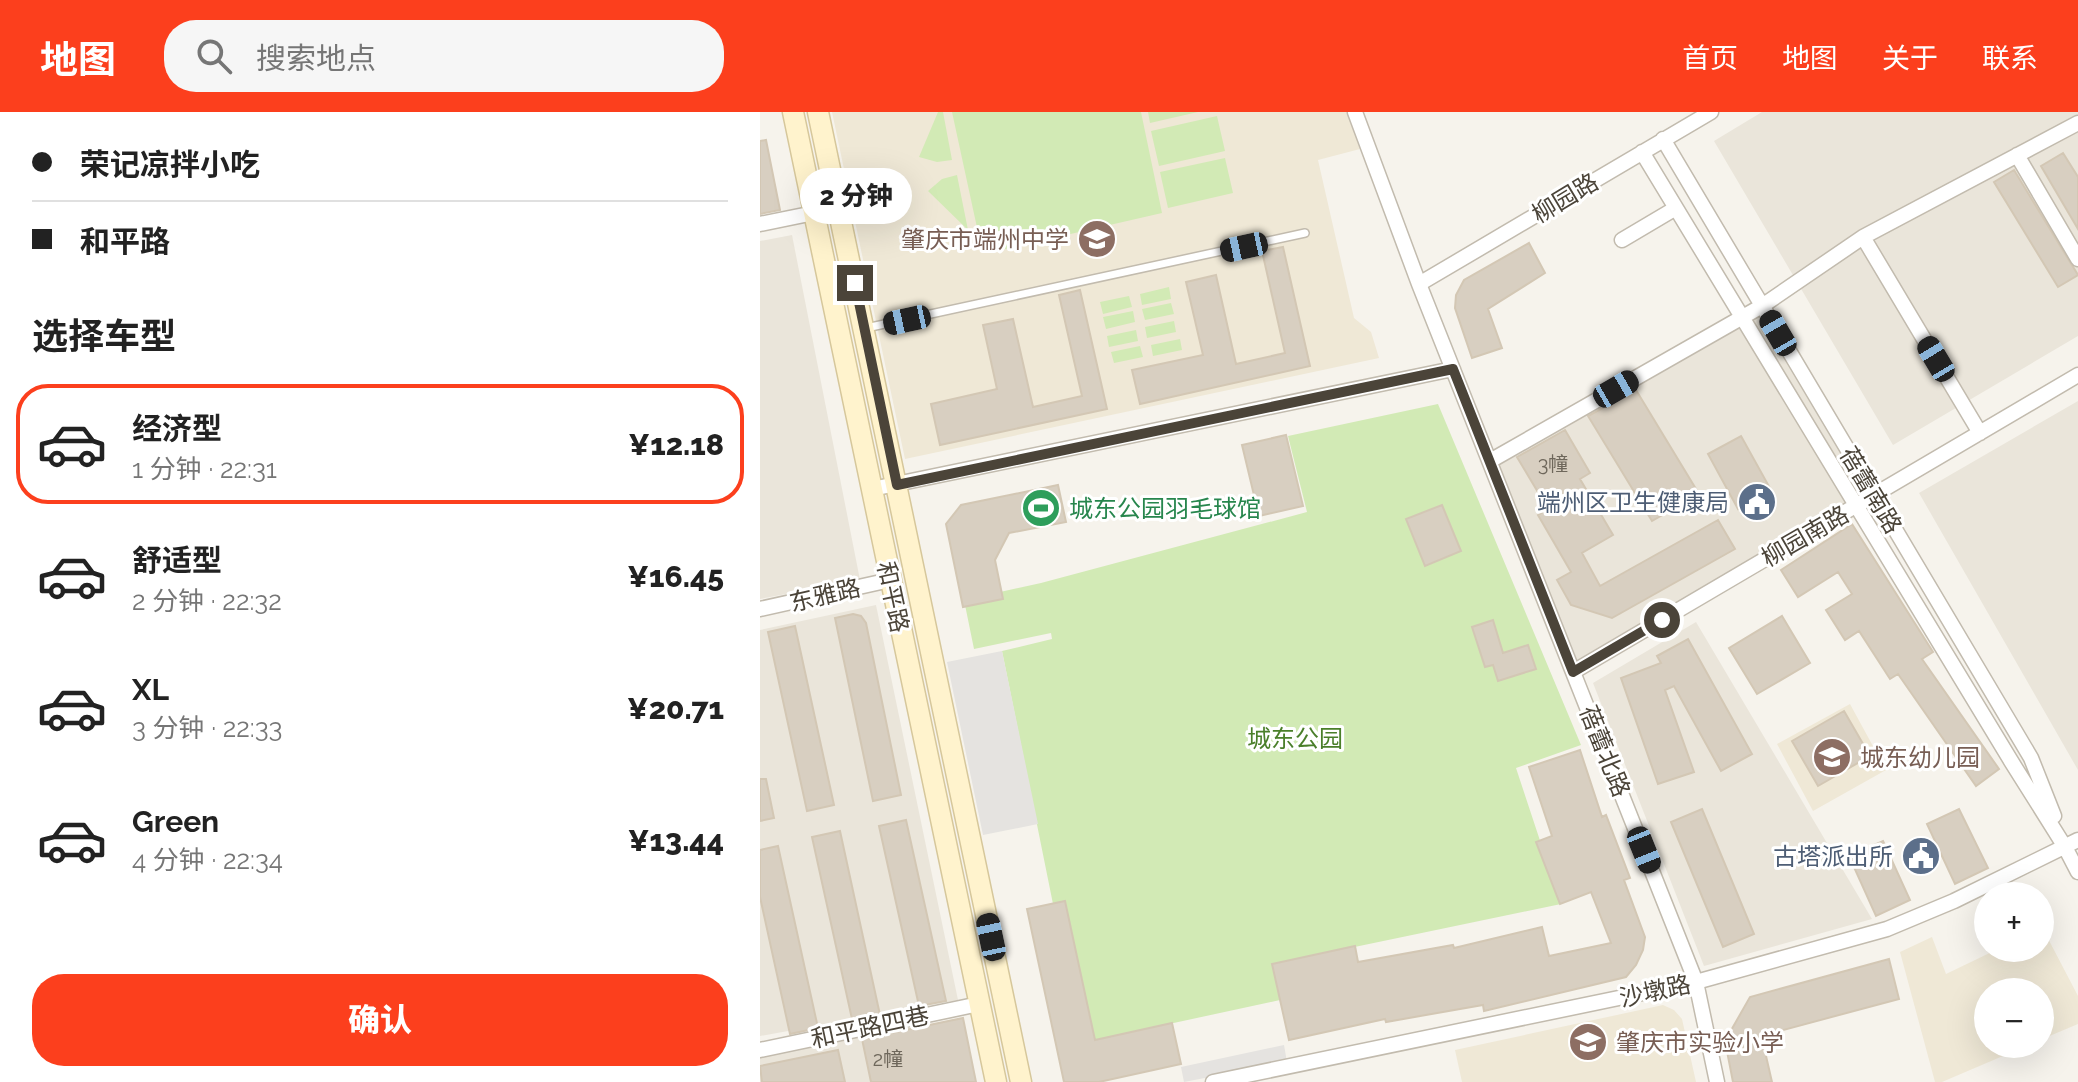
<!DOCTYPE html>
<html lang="zh">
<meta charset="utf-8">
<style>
:root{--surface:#fff;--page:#f6f6f6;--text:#222;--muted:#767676;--line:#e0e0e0;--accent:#fc3f1d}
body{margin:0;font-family:Raleway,"Noto Sans SC",sans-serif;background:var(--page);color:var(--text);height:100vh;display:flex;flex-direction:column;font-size:30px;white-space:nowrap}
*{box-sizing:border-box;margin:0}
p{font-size:26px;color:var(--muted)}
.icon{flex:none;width:44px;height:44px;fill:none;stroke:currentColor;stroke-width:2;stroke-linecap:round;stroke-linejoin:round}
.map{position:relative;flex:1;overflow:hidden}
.panel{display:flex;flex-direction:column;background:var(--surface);width:760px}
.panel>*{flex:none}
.hud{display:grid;align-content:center;height:176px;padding:0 32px;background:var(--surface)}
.fabs{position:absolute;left:1214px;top:770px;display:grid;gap:16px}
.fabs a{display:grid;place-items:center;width:80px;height:80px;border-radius:50%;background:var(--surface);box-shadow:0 8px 32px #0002;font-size:40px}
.end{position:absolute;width:36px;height:36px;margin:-18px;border:10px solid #4b4439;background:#fff;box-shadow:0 0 0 4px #fff}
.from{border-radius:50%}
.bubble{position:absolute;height:56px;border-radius:28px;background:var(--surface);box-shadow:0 8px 32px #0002;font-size:26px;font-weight:800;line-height:56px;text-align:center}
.car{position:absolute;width:24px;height:48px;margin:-24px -12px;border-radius:10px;box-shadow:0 0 6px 2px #0007;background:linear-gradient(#222 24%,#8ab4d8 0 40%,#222 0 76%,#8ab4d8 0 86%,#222 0)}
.hud b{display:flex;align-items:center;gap:28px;height:76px;font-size:30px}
.hud b+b{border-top:2px solid var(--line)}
.hud i{width:20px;height:20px;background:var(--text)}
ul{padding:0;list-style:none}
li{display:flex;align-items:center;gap:24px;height:120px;margin:0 16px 12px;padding:0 16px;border:4px solid transparent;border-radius:32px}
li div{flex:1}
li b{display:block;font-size:30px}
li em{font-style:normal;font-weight:800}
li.active{border-color:var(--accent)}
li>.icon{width:72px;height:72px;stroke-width:1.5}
h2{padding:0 32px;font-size:36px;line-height:96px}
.cta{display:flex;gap:16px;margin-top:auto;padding:16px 32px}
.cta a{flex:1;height:92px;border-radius:32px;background:var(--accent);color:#fff;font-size:32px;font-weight:800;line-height:92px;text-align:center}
header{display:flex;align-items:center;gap:48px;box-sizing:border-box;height:112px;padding:0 40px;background:var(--accent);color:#fff}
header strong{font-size:38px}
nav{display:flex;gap:44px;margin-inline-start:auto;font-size:28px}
.search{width:560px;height:72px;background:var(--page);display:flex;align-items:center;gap:20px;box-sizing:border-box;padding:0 28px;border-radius:32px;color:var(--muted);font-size:30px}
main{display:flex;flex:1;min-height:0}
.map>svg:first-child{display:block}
.residential{fill:#eae5da}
.education{fill:#efe8d6}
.green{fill:#d2eab5}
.parking{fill:#e5e3e0}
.building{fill:#d8cfc1;stroke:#d3c7b4;stroke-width:2}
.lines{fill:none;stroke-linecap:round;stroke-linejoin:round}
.service-casing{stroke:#c2bbae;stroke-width:10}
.minor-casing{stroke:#c2bbae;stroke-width:17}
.secondary-casing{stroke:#d6c79b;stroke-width:23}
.service{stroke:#fff;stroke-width:7}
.minor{stroke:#fff;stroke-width:14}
.secondary{stroke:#fff3cd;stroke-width:20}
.route{stroke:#4b4439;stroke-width:10}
.labels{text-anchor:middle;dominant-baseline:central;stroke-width:6;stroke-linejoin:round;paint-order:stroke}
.number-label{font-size:20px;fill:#6e675b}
.street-label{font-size:24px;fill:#4b4439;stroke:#fff}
.education-label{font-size:24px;fill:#785e54;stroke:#fff;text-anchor:start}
.service-label{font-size:24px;fill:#4e5e75;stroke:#fff;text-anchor:end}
.leisure-label{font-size:24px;fill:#27864d;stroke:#fff;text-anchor:start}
.park-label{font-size:24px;fill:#4a7f2a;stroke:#fff}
</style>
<header>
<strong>地图</strong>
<div class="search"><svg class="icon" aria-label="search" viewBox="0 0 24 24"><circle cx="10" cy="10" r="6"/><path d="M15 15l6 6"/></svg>搜索地点</div>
<nav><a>首页</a><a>地图</a><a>关于</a><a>联系</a></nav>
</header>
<main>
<section class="panel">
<div class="hud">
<b><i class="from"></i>荣记凉拌小吃</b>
<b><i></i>和平路</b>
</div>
<h2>选择车型</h2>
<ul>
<li class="active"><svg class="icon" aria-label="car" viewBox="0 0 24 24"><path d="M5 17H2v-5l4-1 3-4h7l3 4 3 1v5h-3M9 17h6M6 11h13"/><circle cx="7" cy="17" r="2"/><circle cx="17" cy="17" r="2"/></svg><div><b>经济型</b><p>1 分钟 · 22:31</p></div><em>¥12.18</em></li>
<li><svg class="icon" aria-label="car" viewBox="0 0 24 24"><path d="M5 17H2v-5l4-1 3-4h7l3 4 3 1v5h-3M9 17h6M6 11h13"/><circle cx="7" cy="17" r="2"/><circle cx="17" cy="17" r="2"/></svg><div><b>舒适型</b><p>2 分钟 · 22:32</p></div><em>¥16.45</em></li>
<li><svg class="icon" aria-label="car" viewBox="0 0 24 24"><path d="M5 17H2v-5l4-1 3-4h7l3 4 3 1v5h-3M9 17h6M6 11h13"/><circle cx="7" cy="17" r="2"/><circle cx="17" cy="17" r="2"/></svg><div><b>XL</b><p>3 分钟 · 22:33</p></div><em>¥20.71</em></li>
<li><svg class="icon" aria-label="car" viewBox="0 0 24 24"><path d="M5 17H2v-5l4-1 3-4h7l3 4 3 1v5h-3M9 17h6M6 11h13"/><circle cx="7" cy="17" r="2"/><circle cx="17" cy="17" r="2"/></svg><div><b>Green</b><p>4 分钟 · 22:34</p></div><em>¥13.44</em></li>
</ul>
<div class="cta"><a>确认</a></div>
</section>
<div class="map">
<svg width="1318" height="970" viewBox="0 0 1318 970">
<rect width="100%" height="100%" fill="#f6f3ec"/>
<!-- residential -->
<path class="residential" d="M1002,0h316v224l-185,109 -179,-304z
M32,123l68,345 -100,19v-358z
M1002,194l112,190 -301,176 -83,-211z
M1318,289v369l-159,-277z
M116,493l82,395 -198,36v-406z
M936,510l176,297 -168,47 -111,-283z
M152,910l13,60h-165v-27z"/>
<!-- education -->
<path class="education" d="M72,0h515l13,37 -42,11 36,158 17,14 8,26 -474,101z
M1090,592l36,66 -73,41 -36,-67z
M1282,815l36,69v28l-38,16v-48h-52v52h43l-89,38h-7l-35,-130 32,-15 14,37 54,-26h40v-20z
M903,893l11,5 8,9 14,63h-234l-7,-32z"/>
<!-- green -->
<path class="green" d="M178,0h5l9,48 -15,2 -18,-5z
M192,0h189l21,101 -161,37 -20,-4z
M388,0h50l-48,11z
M457,4l8,35 -66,15 -8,-35z
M465,46l8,35 -65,15 -8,-36z
M197,63l11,55 -40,-39 14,-12z
M409,175l2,12 -29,6 -2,-11z
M369,184l3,11 -29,7 -3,-12z
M411,191l3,11 -29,6 -3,-11z
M373,199l2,11 -29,7 -3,-12z
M414,209l2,11 -29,6 -2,-11z
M376,218l2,11 -29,6 -2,-11z
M420,227l2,11 -29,6 -2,-11z
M380,234l3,11 -29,6 -3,-11z
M678,292l143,341 -65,23 45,136 -288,60 7,36 -185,40 -30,-138 -12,2 -51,-253 50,-12 -1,-6 -77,16 -10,-49 77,-17 266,-71 -19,-76z"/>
<!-- parking -->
<path class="parking" d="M242,539l36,173 -55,11 -36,-173z
M524,933l3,17 -103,20 -3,-15z"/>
<!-- building -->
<path class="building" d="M6,28l14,70 -20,4v-73z
M1303,41l15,24v52l-37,-63z
M1254,58l64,105 -20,12 -64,-105z
M769,131l16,30 -57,36 14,39 -30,10 -17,-50 1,-13 8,-15z
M523,135l27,119 -170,38 -8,-34 71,-15 -17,-73 30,-7 20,89 49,-11 -23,-102z
M320,178l27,119 -167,36 -9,-41 66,-15 -14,-64 30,-6 20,88 49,-11 -23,-101z
M876,278l63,104 -47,27 -64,-105z
M805,318l25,43 -10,6 33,56 -31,18 18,33 118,-66 17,29 -123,69 -41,-13 -14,-25 14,-8 -33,-57 10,-6 -31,-52z
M526,323l17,71 -44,10 -17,-71z
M981,324l30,54 -33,19 -30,-55z
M298,373l8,37 -57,11 -14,27 8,39 -40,8 -17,-83 15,-19z
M682,393l19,46 -36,15 -19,-47z
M1092,412l81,128 -11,7 77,110 -23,17 -78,-112 -8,5 -31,-48 -14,9 -19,-30 26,-16 -14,-22 -40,25 -17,-27z
M93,502l8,2 5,7 35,172 -28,6 -38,-183z
M1022,504l28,47 -53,31 -28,-46z
M733,508l10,33 25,-8 8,24 -38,12 -5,-16 -8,2 -13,-40z
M35,514l39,179 -27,6 -39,-179z
M928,527l64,115 -31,17 -47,-85 -9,4 29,82 -36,12 -37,-106 40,-15 -4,-7z
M1084,599l26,45 -52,30 -26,-45z
M820,638l22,67 4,-2 24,63 -6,2 21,57 -2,13 -7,15 -10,12 -142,34 -1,-6 -97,17 -1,-3 -96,21 -17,-76 83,-18 3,16 95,-17 1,3 88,-21 7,29 62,-13 -20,-51 -31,12 -24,-62 16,-6 -23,-69z
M0,667h6l8,39 -14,3z
M942,697l52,125 -31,13 -52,-125z
M1199,697l29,59 -33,16 -28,-60z
M146,708l40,181 -27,5 -40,-180z
M80,719l40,184 -22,4h-6l-40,-182z
M1123,729l27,59 -34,16 -27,-60z
M18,734l40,182 -28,6 -30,-137v-47z
M305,789l30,139 77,-17 9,41 -82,18h-35l-37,-173z
M1129,847l10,40 -116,31 -17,26 6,26h-39l-8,-41 25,-44z
M203,906l13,64h-105l-9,-43z
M78,938l7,32h-83l-2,-16z"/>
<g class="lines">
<!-- service casing -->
<g class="service-casing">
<path id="service" d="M106,216l439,-95"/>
</g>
<!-- minor casing -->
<g class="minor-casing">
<path id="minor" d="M595,0l64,172 277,698 21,100
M903,27l368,619 23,58
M882,40l369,609 54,86 13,25
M1257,43l61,104
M0,112l54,-11
M1103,125l117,196
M862,128l54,-32
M659,172l292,-172
M730,349l272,-155 101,-69 215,-114
M112,377l581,-120
M0,497l130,-29
M813,560l505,-297
M0,938l219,-46
M453,970l483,-100 191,-53 67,-28 124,-61"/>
</g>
<!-- secondary casing -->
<g class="secondary-casing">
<path id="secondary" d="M33,0l203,970
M58,0l203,970"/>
</g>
<!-- service -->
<use href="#service" class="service"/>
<!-- minor -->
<use href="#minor" class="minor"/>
<!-- secondary -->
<use href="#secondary" class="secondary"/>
</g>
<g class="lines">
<!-- route -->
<path class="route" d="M95,171l42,202 556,-116 120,303 89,-52"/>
</g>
<!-- icons -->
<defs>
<g id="school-disc" transform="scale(2)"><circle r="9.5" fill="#8d6e63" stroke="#fff"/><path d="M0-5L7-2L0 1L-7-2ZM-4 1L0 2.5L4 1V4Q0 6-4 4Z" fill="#fff"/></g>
<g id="civic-disc" transform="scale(2)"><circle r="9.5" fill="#5c6f8a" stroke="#fff"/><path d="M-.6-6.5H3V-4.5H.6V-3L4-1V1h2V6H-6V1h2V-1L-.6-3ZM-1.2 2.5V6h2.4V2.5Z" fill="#fff"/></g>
<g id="stadium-disc" transform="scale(2)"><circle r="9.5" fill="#2e9e5b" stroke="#fff"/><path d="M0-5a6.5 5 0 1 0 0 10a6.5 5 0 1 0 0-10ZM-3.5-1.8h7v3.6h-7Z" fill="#fff"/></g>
</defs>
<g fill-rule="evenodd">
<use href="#school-disc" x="337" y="127"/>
<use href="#civic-disc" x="997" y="390"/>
<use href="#stadium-disc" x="281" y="396"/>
<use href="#school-disc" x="1072" y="645"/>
<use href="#civic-disc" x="1161" y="744"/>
<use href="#school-disc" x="828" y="930"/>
</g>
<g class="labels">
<!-- number labels -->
<g class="number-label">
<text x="793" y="352">3幢</text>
<text x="128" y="947">2幢</text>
</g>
<!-- street labels -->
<g class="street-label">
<text transform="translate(805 86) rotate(-31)">柳园路</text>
<text transform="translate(1111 378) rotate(59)">蓓蕾南路</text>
<text transform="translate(1045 424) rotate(-30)">柳园南路</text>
<text transform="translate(65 483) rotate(-13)">东雅路</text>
<text transform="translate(133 485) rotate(78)">和平路</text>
<text transform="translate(845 639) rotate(68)">蓓蕾北路</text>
<text transform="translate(895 879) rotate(-12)">沙墩路</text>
<text transform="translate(110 915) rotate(-12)">和平路四巷</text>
</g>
<!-- education labels -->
<g class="education-label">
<text x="309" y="127" text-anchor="end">肇庆市端州中学</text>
<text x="1100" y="645">城东幼儿园</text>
<text x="856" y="930">肇庆市实验小学</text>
</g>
<!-- service labels -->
<g class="service-label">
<text x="969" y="390">端州区卫生健康局</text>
<text x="1133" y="744">古塔派出所</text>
</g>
<!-- leisure labels -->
<g class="leisure-label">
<text x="309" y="396">城东公园羽毛球馆</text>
</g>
<!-- park labels -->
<g class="park-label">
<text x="535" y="626">城东公园</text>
</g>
</g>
</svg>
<div class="fabs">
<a>+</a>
<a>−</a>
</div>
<i class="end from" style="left:902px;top:508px"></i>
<i class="end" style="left:95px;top:171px"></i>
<div class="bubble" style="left:40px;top:56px;width:112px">2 分钟</div>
<i class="car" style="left:484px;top:135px;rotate:258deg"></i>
<i class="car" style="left:147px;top:208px;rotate:258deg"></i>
<i class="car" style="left:1018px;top:221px;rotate:330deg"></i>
<i class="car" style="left:1176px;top:247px;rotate:329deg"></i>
<i class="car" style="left:856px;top:277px;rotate:60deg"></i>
<i class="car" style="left:884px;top:738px;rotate:158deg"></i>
<i class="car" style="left:231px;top:825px;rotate:348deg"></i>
</div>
</main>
